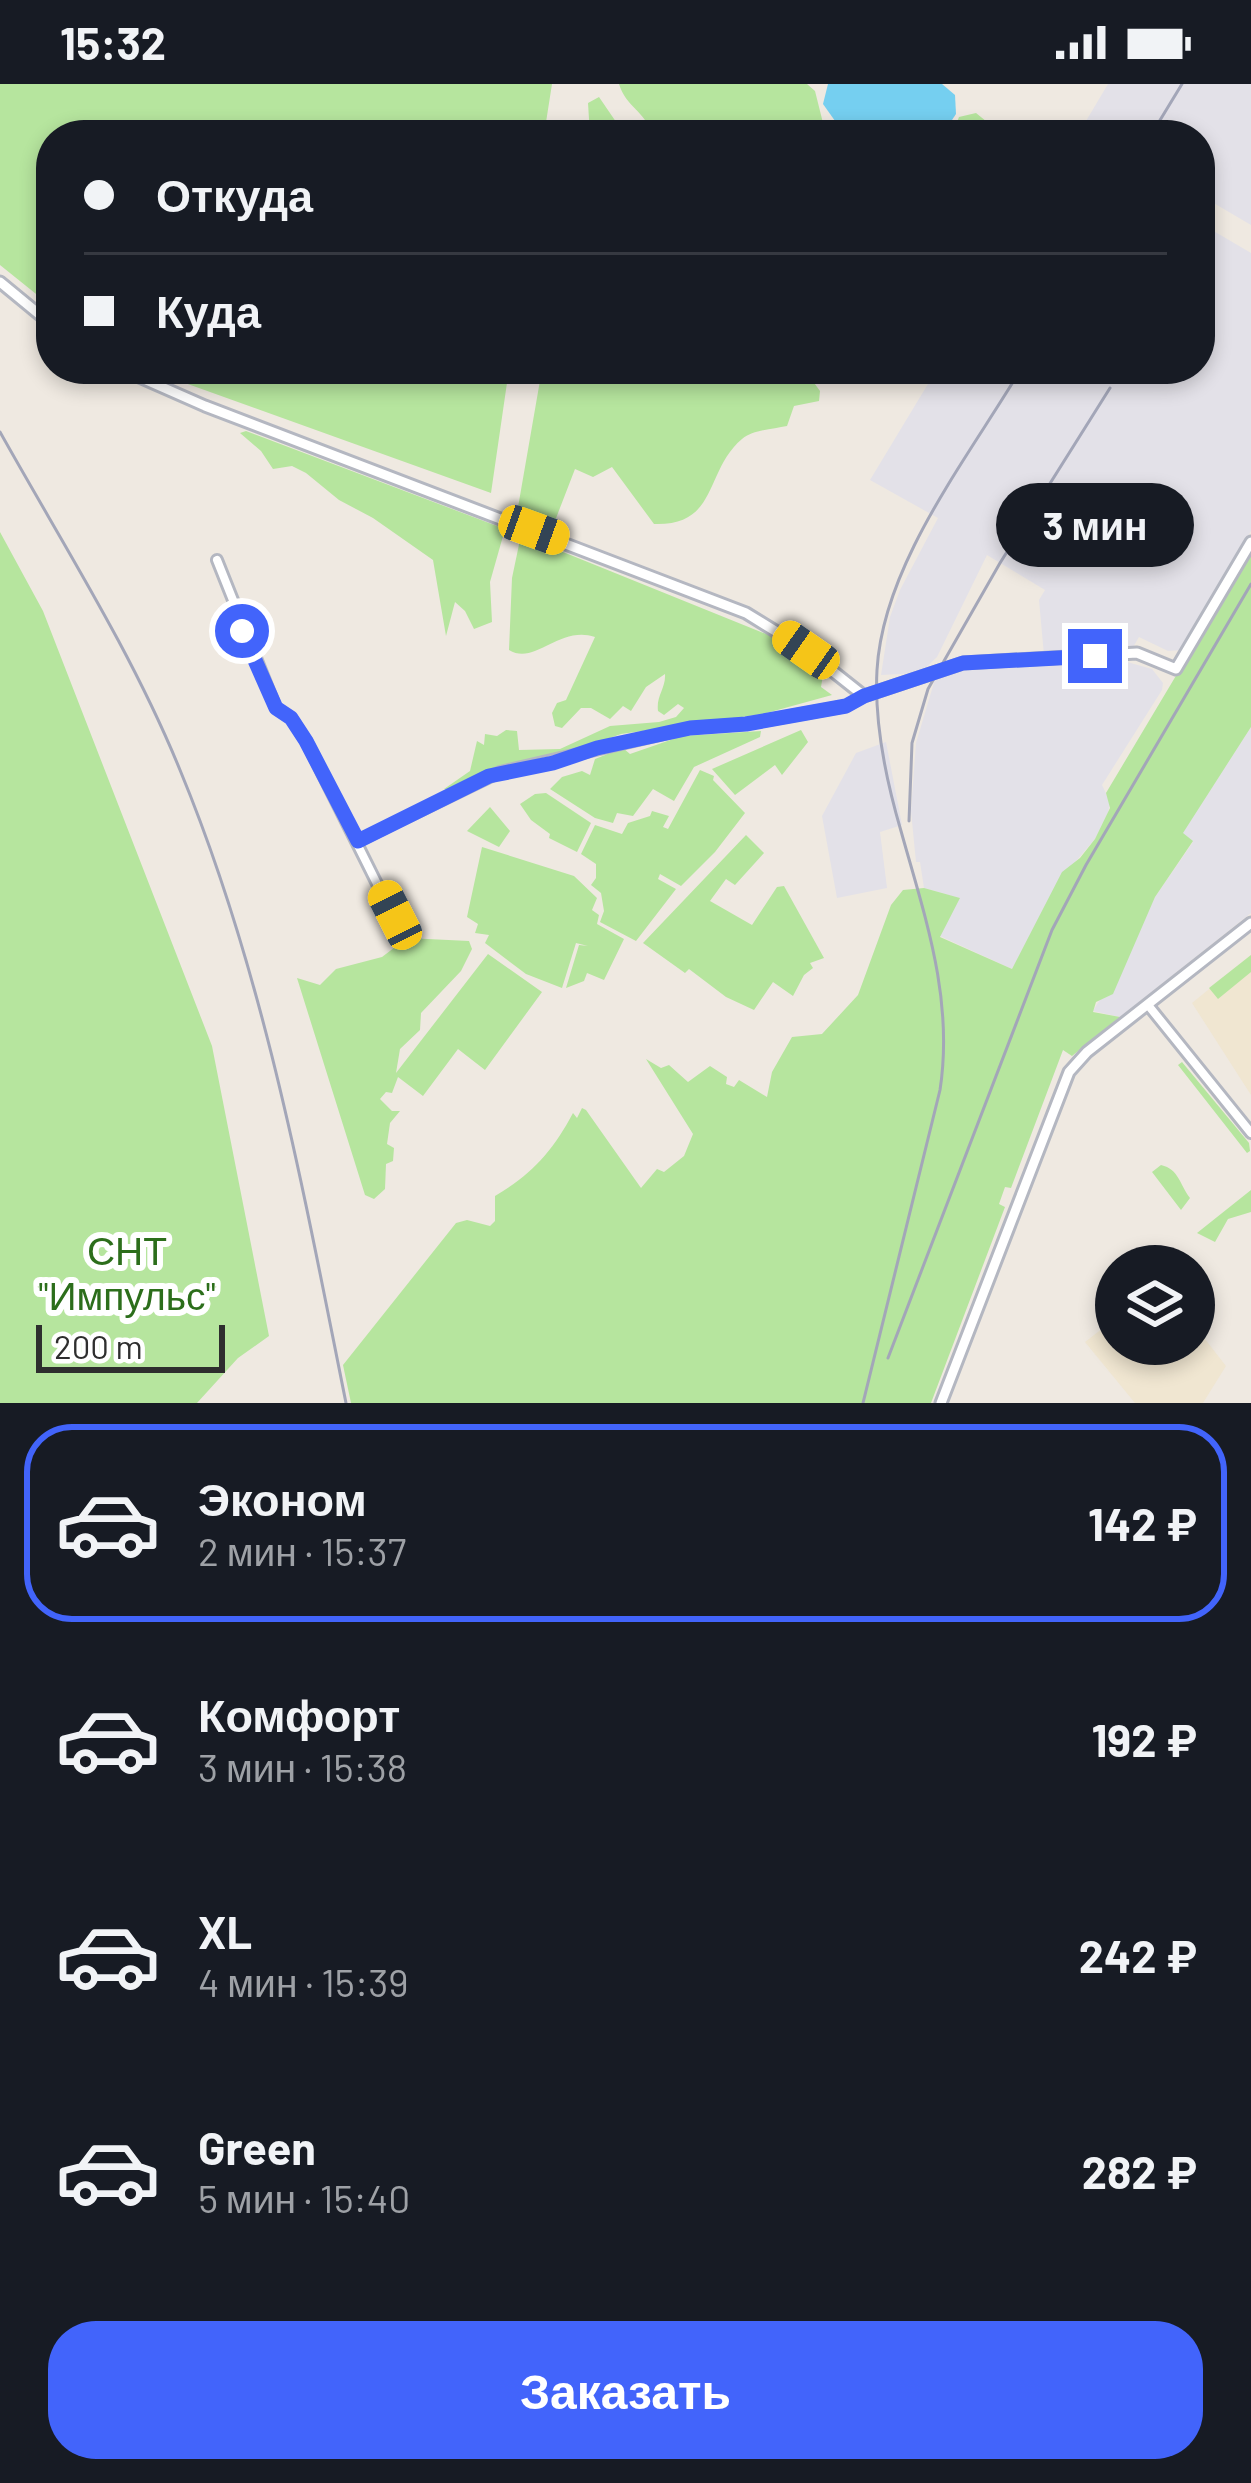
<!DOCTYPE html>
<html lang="ru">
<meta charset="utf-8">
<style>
:root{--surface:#171b24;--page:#242831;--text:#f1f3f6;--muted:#9ea1a6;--line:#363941;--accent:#4264fb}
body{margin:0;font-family:Barlow,sans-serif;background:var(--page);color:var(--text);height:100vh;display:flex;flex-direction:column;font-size:45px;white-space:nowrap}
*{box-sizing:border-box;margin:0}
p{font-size:39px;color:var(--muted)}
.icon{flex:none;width:66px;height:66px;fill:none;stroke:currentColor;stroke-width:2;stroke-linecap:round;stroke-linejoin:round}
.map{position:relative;height:1319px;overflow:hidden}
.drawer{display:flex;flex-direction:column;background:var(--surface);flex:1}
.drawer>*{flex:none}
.banner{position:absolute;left:36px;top:36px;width:1179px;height:264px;border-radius:48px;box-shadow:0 6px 18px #0003;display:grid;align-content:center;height:264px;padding:0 48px;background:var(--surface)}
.tools{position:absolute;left:1095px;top:1161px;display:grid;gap:24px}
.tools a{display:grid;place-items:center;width:120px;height:120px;border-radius:50%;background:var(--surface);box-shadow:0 6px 18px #0003;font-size:60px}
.scale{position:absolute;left:36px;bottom:30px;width:189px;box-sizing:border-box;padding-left:12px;border:6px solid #2e2e2e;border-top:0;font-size:33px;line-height:42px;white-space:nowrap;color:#2e2e2e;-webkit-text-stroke:9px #fff;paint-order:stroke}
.end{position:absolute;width:54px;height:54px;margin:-27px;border:15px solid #4264fb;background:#fff;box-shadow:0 0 0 6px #fff}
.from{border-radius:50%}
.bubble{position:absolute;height:84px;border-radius:42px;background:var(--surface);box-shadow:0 6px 18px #0003;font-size:39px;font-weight:700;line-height:84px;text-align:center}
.car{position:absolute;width:36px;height:72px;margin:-36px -18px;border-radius:15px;box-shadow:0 0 9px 3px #0007;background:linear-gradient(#f5c518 24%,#345 0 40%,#f5c518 0 76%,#345 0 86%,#f5c518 0)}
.banner b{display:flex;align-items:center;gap:42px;height:114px;font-size:45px}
.banner b+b{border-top:3px solid var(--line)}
.banner i{width:30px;height:30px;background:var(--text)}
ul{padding:21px 0 0;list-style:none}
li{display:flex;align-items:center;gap:36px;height:198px;margin:0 24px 18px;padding:0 24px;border:6px solid transparent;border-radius:48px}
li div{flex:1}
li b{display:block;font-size:45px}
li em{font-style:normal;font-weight:700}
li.on{border-color:var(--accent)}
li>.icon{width:108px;height:108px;stroke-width:1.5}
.cta{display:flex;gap:24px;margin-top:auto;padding:24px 48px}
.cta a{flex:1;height:138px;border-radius:48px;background:var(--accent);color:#fff;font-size:48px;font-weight:700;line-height:138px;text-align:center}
.status{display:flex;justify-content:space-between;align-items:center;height:84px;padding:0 60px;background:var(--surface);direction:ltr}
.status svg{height:33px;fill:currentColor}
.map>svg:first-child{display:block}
.industrial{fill:#e3e1e8}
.education{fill:#f0e6d1}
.green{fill:#b6e59e}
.water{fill:#75cff0}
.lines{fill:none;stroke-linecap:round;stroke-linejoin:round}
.minor-casing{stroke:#b4b7c1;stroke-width:14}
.tertiary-casing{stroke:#b4b7c1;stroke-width:15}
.secondary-casing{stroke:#b4b7c1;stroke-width:15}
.minor{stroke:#fff;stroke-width:8}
.tertiary{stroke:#fff;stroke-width:9}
.secondary{stroke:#fff;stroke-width:9}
.rail{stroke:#a3a6b8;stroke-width:3}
.route{stroke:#4264fb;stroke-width:15}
.labels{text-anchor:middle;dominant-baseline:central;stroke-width:12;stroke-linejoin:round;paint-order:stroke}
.park-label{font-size:39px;fill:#2c6e1b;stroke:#fff}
</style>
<div class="status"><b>15:32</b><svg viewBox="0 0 49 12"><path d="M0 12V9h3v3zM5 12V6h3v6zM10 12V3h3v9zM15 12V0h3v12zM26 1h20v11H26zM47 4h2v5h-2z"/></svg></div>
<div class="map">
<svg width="1251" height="1319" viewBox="0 0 1251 1319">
<rect width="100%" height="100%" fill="#efe9e1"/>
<!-- industrial -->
<path class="industrial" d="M1108,0h143v141l-51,-30v-60h-102l-15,-9z
M1200,139l51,30v278l-69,119 -14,1 -29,-14 -7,12 -88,6 -5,-55 6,-10 -58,-35 -50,102 -17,16 -39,2 9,-58 10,-27 38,-72 -68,-38 67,-111h263z
M1127,578l25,7 11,14 -1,7 -60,95 8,17 -2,11 -13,26 -25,29 -58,101 -72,-33 19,-38 -35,-10 -4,-26h-4l-5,-51 5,-68 20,-67 31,-6z
M1251,643v186l-131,104 -27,-6 33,-54 29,-60 38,-55 -11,-8z
M886,658l16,83 -22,7 7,56 -50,10 -15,-82 34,-63z"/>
<!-- education -->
<path class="education" d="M1251,871v140l-59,-92z
M1116,1234v26h78v-19l32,41 -23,37h-68l-50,-61z"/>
<!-- green -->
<path class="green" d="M0,0h552l-8,51h-493v171l-51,-41z
M619,0h188l8,7 11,44h-173c-9,-25 -27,-28 -34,-51z
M599,13l26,38h-35l-2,-32z
M976,29l21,17 14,5h-59l7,-18z
M159,285h350l-18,124 -306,-110z
M542,285h262l16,22 -1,10 -25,5 -7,20c-14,3 -34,4 -45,13 -38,32 -23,87 -88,85l-42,-57 -19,10 -18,-8 -22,57 -36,-13z
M246,347l259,98 -15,53 2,40 -18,7 -9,-18 -10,-9 -9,34 -13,-76 -60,-42 -34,-18 -33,-27 -14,-7 -19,3 -12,-18 -21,-18z
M0,448l43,79 169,435 57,290 -31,22 -41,45h-197z
M521,451l260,105 28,19 14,16 -2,12 11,8 -69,19 -142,20 -62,22 -70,13 -37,20h-8l26,-18 7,-30 7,4 1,-11 12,2 9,-6 11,1 2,19 41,-1 50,-23 49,-4 17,-5 8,-9 -6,-4 -14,11 -6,-4c-2,-15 8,-23 7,-37l-19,13 -15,24 -8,-5 -13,13 -19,-11h-10l-19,20 -7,-2 -3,-13 5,-10 9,-3 29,-63c-36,-12 -60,29 -86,13l3,-72z
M1251,466v177l-68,106 10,8 -38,56 -42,97 -17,8 -3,10 27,5 -48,39 -9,-6 -52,138 -6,-1 -6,17 6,3 -74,196h-580l-8,-38 113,-142 11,-3 23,6 5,-5v-25c36,-21 58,-45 78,-83l4,5 5,-10 4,2 55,78 16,-19 7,3 20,-16 9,-22 -47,-75 15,9 8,-3 19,17 22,-16 17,11 -1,7 8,3 5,-7 28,17 5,-25 20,-35 30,-3 36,-39 33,-90 12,-15 21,-2 36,10 -20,39 72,32 50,-97 18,-14 15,-19 15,-31 -4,-15z
M801,646l7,12 -26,33 -7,-10 -40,30 -23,-26z
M761,647l-1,6 -66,30 -20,34 -21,-12 -20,27 -16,-3 -4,10 -18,-5 -45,-29 12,-12 20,-6 8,4 5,-16 28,-11 7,6 52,-18z
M700,686l14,6 -1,4 32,33 -30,39 -34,34 -21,-12 -2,5 18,10 -40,52 -36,-19 4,-11 -3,-18 -10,-8 5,-7v-14l-15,-10 14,-29 27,9 6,-11 22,-7 2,-5 17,5 -6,11 5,2z
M546,709l45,30 -14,29 -28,-14 1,-4 -19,-14 -11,-16 15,-10z
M490,723l20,24 -11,16 -32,-16z
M746,751l18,18 -29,32 -9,-6 -16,22 42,24 25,-38 7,-1 40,72 -14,5 3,5 -9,7 -11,21 -20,-14 -19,28 -28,-13 -37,-28 -4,4 -42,-30z
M482,763l92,29 23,22 -5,12 7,5 -2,9 27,15 -20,41 -17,-7 -3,8 -18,7 13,-43 9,1 -12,-3 -14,45 -36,-14 -41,-31 4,-8 -14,-2 3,-9 -11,-7z
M407,854l62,3 3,8 -11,22 -40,42 -1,17 -20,19 -4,24 92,-119 54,38 -57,78 -27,-21 -35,47 -25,-19 -6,16 -6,-1 -6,7 12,12h8l-10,12 -3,21 7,4 -1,13 -7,3 -1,25 -11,10 -9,-4 -68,-217 23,7 16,-16 46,-12z
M1251,871v17l-33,27 -9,-11z
M1182,978l67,81 1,8 -3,2 -69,-88z
M1161,1081c18,4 19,20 29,33l-9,12 -29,-38z
M1251,1106v22l-23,7 -13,23 -18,-9z"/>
<!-- water -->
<path class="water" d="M828,0h114l13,11 1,19 -14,21h-97l-22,-31z"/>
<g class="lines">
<!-- minor casing -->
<g class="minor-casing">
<path id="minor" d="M217,476l59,148 15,10 15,23 94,189
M358,757l142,-69 190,-44 56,-4 100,-18 18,-10
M1148,921l103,128"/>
</g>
<!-- tertiary casing -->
<g class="tertiary-casing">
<path id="tertiary" d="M0,198l51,42
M121,285l84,37 541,207 60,37 58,46 99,-33 174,-10 39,16 75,-127"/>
</g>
<!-- secondary casing -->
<g class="secondary-casing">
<path id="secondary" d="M941,1319l128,-331 18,-20 164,-129"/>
</g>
<!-- minor -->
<use href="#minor" class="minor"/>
<!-- tertiary -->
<use href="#tertiary" class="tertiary"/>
<!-- secondary -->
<use href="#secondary" class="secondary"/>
<!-- rail -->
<path class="rail" d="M1151,51l31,-51
M0,348c62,111 132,220 180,338 84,203 123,419 166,633
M909,737l3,-78 16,-54 72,-126 110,-175
M888,1274l164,-428 34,-65 165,-281
M863,1319l77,-313c14,-91 -15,-173 -39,-259 -15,-51 -27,-107 -24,-161 6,-106 91,-212 144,-301"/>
</g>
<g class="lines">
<!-- route -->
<path class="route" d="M242,547l34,77 15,10 15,23 52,100 131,-65 64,-13 44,-15 93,-20 56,-4 100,-18 18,-10 99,-33 132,-7"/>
</g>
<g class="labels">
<!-- park labels -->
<g class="park-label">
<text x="127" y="1165">СНТ<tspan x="127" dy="45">"Импульс"</tspan></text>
</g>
</g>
</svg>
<div class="tools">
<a><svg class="icon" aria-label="layers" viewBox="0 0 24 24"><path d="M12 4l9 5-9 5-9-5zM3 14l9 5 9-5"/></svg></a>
</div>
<div class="scale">200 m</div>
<i class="end from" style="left:242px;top:547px"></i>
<i class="end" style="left:1095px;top:572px"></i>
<div class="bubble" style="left:996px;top:399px;width:198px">3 мин</div>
<i class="car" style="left:534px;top:446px;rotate:110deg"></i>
<i class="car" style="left:806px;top:566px;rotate:305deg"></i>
<i class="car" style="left:395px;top:831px;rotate:333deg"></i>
<div class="banner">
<b><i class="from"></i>Откуда</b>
<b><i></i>Куда</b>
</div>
</div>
<section class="drawer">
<ul>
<li class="on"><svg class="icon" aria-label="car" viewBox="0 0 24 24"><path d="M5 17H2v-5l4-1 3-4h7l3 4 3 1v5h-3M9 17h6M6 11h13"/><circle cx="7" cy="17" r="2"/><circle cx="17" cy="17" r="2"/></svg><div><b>Эконом</b><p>2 мин · 15:37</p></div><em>142 ₽</em></li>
<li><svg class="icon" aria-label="car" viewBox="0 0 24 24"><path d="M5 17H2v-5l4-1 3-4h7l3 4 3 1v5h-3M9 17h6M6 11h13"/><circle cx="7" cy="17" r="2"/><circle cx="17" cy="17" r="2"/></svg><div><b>Комфорт</b><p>3 мин · 15:38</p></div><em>192 ₽</em></li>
<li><svg class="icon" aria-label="car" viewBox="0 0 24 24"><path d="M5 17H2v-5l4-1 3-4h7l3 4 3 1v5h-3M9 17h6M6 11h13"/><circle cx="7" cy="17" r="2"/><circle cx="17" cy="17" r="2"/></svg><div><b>XL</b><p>4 мин · 15:39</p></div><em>242 ₽</em></li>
<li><svg class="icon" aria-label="car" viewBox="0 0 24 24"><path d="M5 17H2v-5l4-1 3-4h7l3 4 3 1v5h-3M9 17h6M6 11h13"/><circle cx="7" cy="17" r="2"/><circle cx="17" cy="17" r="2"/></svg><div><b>Green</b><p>5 мин · 15:40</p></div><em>282 ₽</em></li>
</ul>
<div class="cta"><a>Заказать</a></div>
</section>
